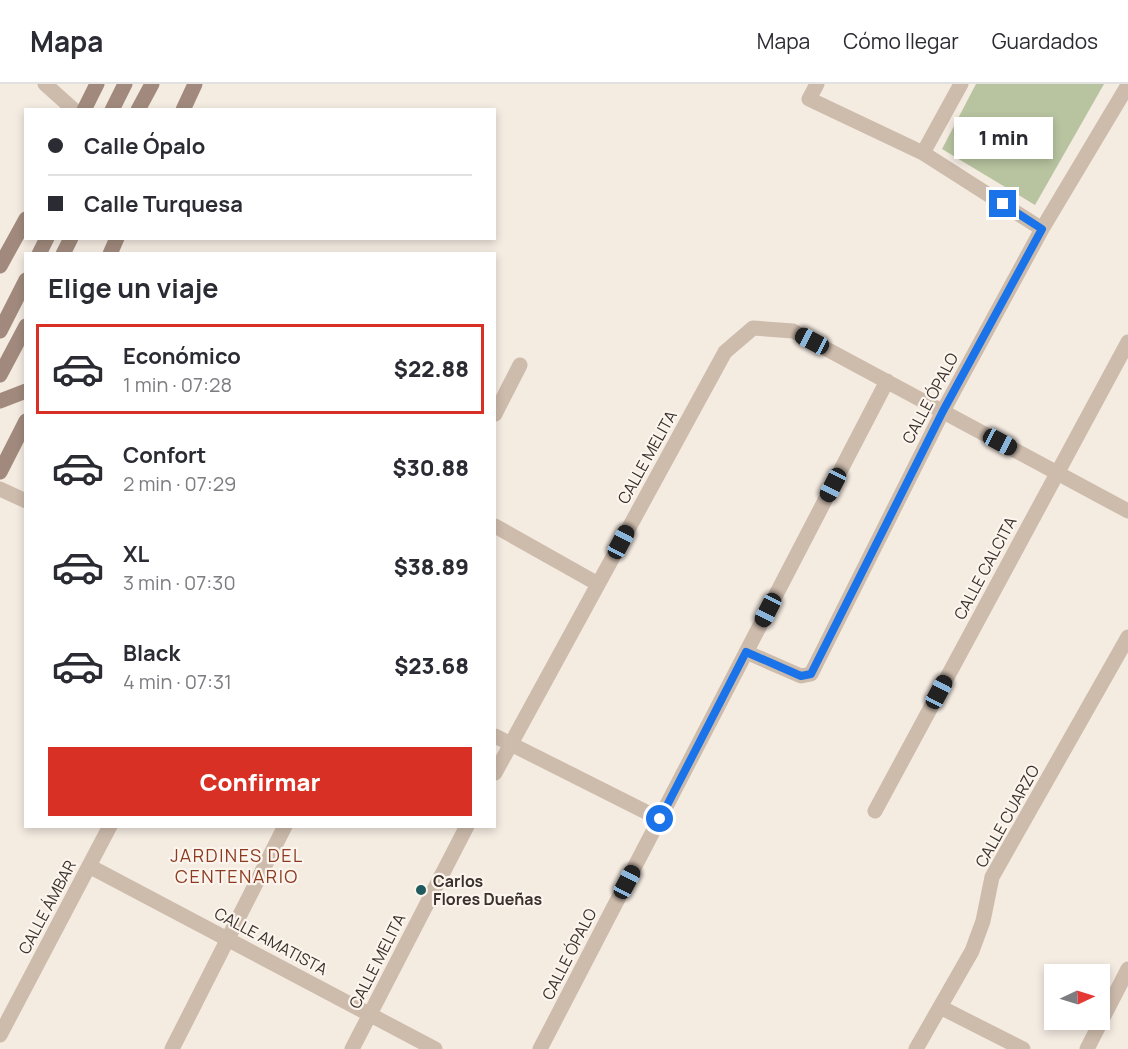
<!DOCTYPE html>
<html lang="es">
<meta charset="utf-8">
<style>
:root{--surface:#fff;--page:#f7f7f7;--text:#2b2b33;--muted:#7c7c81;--line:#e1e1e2;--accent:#d93025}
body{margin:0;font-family:Manrope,sans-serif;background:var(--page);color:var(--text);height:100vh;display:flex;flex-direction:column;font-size:22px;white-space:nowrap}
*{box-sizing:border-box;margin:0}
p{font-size:20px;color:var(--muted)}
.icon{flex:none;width:33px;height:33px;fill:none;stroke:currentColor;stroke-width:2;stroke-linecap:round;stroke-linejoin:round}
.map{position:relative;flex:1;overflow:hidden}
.drawer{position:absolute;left:24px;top:168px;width:472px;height:576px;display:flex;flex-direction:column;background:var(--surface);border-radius:0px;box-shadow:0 3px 9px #0003}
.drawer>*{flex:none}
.guide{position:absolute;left:24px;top:24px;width:472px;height:132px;border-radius:0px;box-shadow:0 3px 9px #0003;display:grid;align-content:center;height:132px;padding:0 24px;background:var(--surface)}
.needle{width:39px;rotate:86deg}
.controls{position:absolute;left:1044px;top:880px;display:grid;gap:12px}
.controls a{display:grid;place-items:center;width:66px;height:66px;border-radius:0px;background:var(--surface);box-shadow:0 3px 9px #0003;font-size:30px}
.end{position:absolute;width:27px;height:27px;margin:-14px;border:8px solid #1a73e8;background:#fff;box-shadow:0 0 0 3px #fff}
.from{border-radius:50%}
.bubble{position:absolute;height:42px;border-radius:0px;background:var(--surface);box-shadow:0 3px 9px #0003;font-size:20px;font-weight:800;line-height:42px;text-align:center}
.car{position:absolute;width:18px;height:36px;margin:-18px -9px;border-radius:8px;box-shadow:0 0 4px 2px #0007;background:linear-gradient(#222 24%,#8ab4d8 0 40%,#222 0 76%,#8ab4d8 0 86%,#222 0)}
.guide b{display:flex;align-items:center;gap:21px;height:57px;font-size:22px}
.guide b+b{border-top:2px solid var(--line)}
.guide i{width:15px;height:15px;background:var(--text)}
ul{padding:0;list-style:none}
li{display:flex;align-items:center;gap:18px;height:90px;margin:0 12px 9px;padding:0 12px;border:3px solid transparent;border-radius:0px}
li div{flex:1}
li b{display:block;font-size:22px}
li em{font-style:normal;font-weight:800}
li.active{border-color:var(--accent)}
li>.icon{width:54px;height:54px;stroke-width:1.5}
h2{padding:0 24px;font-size:27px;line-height:72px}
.button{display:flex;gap:12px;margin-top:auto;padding:12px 24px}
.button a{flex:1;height:69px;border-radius:0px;background:var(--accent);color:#fff;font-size:24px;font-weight:800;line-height:69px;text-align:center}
header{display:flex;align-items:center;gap:36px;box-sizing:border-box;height:84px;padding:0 30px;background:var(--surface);border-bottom:2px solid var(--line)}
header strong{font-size:28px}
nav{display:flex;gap:33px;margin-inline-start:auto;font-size:21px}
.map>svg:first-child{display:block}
.green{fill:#b8c4a0}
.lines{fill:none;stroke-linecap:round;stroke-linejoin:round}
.street{stroke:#cdbbac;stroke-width:15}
.secondary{stroke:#a18a7d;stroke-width:15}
.route{stroke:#1a73e8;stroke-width:8}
.poi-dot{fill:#1f5a5e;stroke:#fbf5ee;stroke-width:2}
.labels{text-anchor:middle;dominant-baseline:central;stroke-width:4.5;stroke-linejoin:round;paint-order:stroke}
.street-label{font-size:16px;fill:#3b302b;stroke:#fbf5ee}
.poi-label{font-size:16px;font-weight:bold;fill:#3b302b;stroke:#fbf5ee;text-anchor:start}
.neighbourhood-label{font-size:18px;letter-spacing:1.5px;fill:#8c3b22;stroke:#fbf5ee}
</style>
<header>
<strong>Mapa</strong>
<nav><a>Mapa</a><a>Cómo llegar</a><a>Guardados</a></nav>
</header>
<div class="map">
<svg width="1128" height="965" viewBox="0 0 1128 965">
<rect width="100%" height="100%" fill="#f4ebe1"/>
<!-- green -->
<path class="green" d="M976,0h128l-69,121 -93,-56z"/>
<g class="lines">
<!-- street -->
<path class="street" d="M45,0l29,26
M817,0l-8,15 114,54 119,76
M923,69l38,-69
M495,330l25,-49
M0,405l26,12
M495,442l103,58
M746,568l55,24 10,-2 132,-263 99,-182 86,-144
M495,652l165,83
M495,689l230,-421 28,-24 40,3 335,180
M875,727l253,-469
M89,782l346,183
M940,923l83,42
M0,951l110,-209
M172,965l113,-223
M352,965l115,-223
M540,965l347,-668
M916,965l56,-98 11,-30 9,-44 136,-240
M1087,965l41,-80"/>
<!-- secondary -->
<path class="secondary" d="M84,26l13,-26
M112,26l13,-26
M138,26l14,-26
M183,26l12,-26
M39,170l8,-16
M63,170l8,-16
M110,170l7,-16
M0,182l26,-47
M0,247l26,-51
M0,291l26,-49
M0,317l26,-10
M0,388l26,-51"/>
</g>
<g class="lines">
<!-- route -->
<path class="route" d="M660,735l86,-167 55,24 10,-2 132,-263 99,-182 -39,-25"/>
</g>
<!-- markers -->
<circle class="poi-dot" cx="421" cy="806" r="6"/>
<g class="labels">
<!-- street labels -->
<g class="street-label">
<text transform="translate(930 314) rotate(-62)">CALLE ÓPALO</text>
<text transform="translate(647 373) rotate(-61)">CALLE MELITA</text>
<text transform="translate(985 484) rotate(-62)">CALLE CALCITA</text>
<text transform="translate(1007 732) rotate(-61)">CALLE CUARZO</text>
<text transform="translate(47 823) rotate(-62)">CALLE ÁMBAR</text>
<text transform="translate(271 857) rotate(28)">CALLE AMATISTA</text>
<text transform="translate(569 870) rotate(-63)">CALLE ÓPALO</text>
<text transform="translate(377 877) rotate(-63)">CALLE MELITA</text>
</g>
<!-- poi labels -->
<g class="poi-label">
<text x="433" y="797">Carlos<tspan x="433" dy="18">Flores Dueñas</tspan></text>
</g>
<!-- neighbourhood labels -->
<g class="neighbourhood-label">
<text x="237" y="771">JARDINES DEL<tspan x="237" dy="21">CENTENARIO</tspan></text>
</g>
</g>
</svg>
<div class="controls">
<a><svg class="needle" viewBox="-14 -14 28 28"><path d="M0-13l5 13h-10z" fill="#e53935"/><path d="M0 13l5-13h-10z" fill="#7c7c81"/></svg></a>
</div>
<i class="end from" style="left:660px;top:735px"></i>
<i class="end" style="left:1003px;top:120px"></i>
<div class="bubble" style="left:954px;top:33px;width:99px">1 min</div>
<i class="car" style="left:812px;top:257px;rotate:298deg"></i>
<i class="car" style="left:1000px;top:358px;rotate:118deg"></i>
<i class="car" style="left:833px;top:401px;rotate:207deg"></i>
<i class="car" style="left:621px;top:458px;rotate:28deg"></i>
<i class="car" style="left:768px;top:526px;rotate:207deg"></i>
<i class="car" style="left:939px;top:608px;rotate:28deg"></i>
<i class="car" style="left:627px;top:798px;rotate:28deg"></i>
<div class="guide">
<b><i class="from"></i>Calle Ópalo</b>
<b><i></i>Calle Turquesa</b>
</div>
<section class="drawer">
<h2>Elige un viaje</h2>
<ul>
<li class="active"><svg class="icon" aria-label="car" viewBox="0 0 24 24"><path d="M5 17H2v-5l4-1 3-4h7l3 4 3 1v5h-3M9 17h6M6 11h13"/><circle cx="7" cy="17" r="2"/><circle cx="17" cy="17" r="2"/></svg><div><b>Económico</b><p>1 min · 07:28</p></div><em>$22.88</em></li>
<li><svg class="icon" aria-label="car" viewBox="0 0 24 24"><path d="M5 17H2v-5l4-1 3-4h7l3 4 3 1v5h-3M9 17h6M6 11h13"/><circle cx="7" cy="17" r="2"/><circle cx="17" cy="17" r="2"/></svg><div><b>Confort</b><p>2 min · 07:29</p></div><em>$30.88</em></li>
<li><svg class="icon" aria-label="car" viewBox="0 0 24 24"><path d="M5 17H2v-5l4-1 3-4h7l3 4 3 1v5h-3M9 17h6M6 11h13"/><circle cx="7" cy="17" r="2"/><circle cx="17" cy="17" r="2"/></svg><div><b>XL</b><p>3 min · 07:30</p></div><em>$38.89</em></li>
<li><svg class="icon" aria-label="car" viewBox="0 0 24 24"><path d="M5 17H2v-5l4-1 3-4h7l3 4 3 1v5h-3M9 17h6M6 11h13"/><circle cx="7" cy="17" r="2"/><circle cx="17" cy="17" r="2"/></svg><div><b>Black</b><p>4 min · 07:31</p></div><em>$23.68</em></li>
</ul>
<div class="button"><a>Confirmar</a></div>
</section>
</div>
